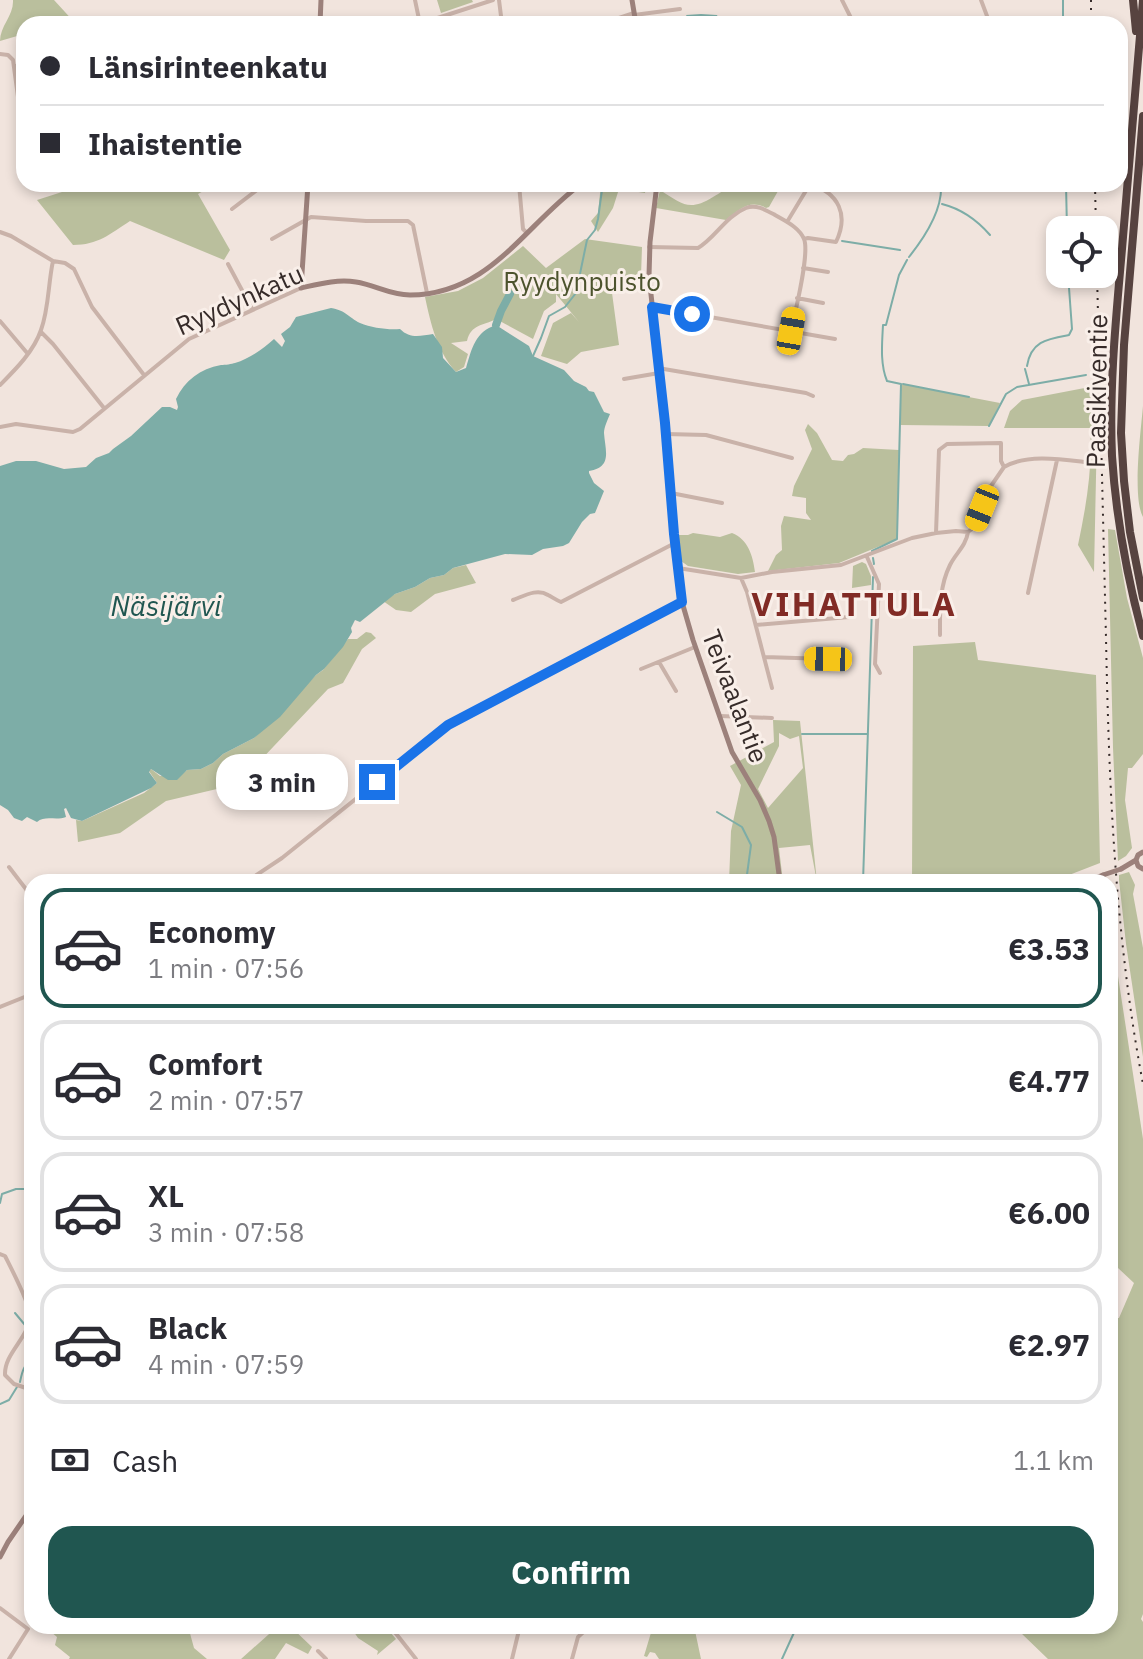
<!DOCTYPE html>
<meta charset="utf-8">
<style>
:root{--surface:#fff;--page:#f7f7f7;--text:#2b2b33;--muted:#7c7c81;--line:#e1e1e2;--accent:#205650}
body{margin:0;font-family:"IBM Plex Sans",sans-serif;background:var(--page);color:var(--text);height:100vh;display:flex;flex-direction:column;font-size:30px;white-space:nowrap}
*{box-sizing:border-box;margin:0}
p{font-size:26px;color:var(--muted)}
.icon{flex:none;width:44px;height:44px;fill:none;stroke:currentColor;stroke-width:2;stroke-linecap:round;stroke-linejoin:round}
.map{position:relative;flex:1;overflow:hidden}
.panel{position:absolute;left:24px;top:874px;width:1094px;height:760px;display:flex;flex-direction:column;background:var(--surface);border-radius:24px;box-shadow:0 4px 12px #0003}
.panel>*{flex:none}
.guide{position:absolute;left:16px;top:16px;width:1112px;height:176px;border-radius:24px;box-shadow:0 4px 12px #0003;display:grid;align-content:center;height:176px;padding:0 24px;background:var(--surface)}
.controls{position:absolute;left:1046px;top:216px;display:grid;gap:16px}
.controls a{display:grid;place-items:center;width:72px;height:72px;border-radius:16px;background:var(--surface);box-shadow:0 4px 12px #0003;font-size:40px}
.end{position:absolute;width:36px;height:36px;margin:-18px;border:10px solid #1a73e8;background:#fff;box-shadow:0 0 0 4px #fff}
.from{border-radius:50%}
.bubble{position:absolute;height:56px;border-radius:24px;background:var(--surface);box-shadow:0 4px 12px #0003;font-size:26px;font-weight:700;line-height:56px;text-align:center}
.car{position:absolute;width:24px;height:48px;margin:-24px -12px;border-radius:10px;box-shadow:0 0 6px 2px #0007;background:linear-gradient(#f5c518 24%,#345 0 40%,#f5c518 0 76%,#345 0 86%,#f5c518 0)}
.guide b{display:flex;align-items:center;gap:28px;height:76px;font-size:30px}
.guide b+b{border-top:2px solid var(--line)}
.guide i{width:20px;height:20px;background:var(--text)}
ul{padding:14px 0 0;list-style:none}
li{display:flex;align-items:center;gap:24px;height:120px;margin:0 16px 12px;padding:0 8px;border:4px solid var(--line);border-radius:24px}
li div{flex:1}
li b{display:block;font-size:30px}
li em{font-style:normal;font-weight:700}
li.current{border-color:var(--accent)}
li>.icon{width:72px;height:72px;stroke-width:1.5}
.pay{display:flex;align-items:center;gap:20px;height:88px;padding:0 24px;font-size:30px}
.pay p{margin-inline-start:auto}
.button{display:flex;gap:16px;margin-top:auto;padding:16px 24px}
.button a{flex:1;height:92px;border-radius:24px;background:var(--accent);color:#fff;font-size:32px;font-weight:700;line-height:92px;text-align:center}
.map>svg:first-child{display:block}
.green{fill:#babf9d;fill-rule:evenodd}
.water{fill:#7dada7}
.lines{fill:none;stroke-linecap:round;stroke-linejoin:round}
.stream{stroke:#7dada7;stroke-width:2}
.river{stroke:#7dada7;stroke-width:8}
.street{stroke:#c9b2a9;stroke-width:4}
.secondary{stroke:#9c817b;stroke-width:5}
.highway{stroke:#574340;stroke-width:8}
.rail{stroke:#362b29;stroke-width:2;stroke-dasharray:2 6;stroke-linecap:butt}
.secondary-bridge{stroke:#9c817b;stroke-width:5}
.route{stroke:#1a73e8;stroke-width:10}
.labels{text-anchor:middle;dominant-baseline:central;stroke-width:6;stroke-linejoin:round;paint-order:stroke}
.park-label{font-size:26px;fill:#4c532d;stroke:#f9efe9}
.street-label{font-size:26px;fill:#362b29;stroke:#f9efe9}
.water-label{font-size:28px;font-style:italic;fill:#205650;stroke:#f9efe9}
.district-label{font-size:34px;font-weight:bold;letter-spacing:2px;fill:#812b25;stroke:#f9efe9}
</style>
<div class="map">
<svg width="1143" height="1659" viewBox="0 0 1143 1659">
<rect width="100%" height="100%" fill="#f1e4dd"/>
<!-- green -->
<path class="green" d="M13,0h41l22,24h-52v10l-24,7c0,-15 14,-26 13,-41z
M437,0h35l1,2 -32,11z
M87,184h124l1,2 -14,8 32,56 -6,10 -94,-39c-20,13 -32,24 -57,24l-36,-45z
M601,184h45l-1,9 -26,-4 -6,19 -15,24 -7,-11 7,-8z
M727,184h55l-13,23 -3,1c-16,-9 -26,1 -40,12l-70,-12 4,-18c22,14 29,22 53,7 7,-4 11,-6 14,-13z
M585,239l57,8 -1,29 -31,2 9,67 -38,7 -14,12 -26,-8 12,-33 18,-10 8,9 -23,-28v8l-12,9 -11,28 -37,-20c-13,7 -25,5 -29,22l-16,2 17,11 -4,13 -8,5c-19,-21 -25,-47 -31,-75l33,-6 25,-13 40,-32 23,22z
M901,384l99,19 -11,23 -89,-1z
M1095,386l2,44 -3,142 -16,-27c8,-38 15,-78 12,-117h-86l6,-17 12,-11z
M1143,406v111c-11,-20 -2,-87 0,-111z
M808,424l9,9 15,27 11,1 5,-6 6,-1 9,-6 36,2 -2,89 -58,24 -71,8 8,-16 6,-5 -1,-24 3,-10 27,4 -5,-7v-15l-14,-2 2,-10 18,-37 -7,-19z
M1108,529l7,1 12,68 16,60v96l-11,14h-4l-3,32 7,48 -6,8 -8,5 -5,-113z
M693,533l27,4 12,-4c16,6 21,23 23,39l-17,2 -50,-8 -7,-5 -4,-26h11z
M862,562l4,2 5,12v9l-19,3 1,-22z
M466,565l10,18 -41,11 -24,18 -15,-2 -13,-9 12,-7 20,-7 15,-9 14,-3 9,-7z
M366,632l5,1 5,5 -14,11 -19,34 -15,6 -90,95 -72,17 -46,32 -42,9 -2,-22 6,1 62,-28 13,-10 -8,-12 2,-2 9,7 21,-1 6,-5 14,-1 12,-6 10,-9 31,-16 62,-63 7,-5 25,-31h9z
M975,642l3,18 118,15 4,188 -49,19h-139l1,-236z
M773,720l27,1 17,161 -7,-37 -31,3 4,34h-54l2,-51 10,-46 -11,-19 44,-24zM779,733l11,6 9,-3 4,32 -35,40 -10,-19 21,-43z
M1129,872l6,13 -2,9 10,54v109l-17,-113 -7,-64v-5z
M1110,924l33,215v475l-2,5 2,3v37h-95l-27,-26v-7h89v-315l6,7h3l15,-35 -16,-15 -8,-4z
M44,1626h144l6,22 13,11h-138l1,-2 -15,-12 2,-8z
M278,1626h12l22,21 -4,7 -22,-11 -11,16h-34z
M350,1626h35l11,13 -19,16 1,-4 -20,-13z
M653,1626h41l7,33h-42l-4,-6 -5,-1 -3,5 -3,-1z"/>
<!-- water -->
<path class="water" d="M701,14l16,1 4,9h-30l-5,-9z
M331,308c16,3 17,9 29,15 12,5 28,7 40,6 10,10 20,7 33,5l9,13 1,11 13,14 10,-4c6,-20 9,-36 30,-43l33,21 4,10 31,14 10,11 12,6 3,4 5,1 10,20 6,2c-2,5 -6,13 -6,19 1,17 9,34 -15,38v2l5,10 10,8 -9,22 -5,1 -8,8 -13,21 -6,3 -20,3 -11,6 -27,-1 -52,14 -9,7 -14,3 -15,9 -20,7 -35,28 -5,-2 -4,8 1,4 -9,15 -19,22 -8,6 -36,42 -26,21 -31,16 -10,9 -12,6 -14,1 -10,10h-9l-17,-11 -2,3 8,11 -6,5 -69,33 -11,-3 -5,-10 -2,1 2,8c-10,4 -21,-2 -29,5l-10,-5 -5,4 -8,-3 -6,-8 -8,-5v-339l16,-5h20l28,8 22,-2 10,-9 13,-5 4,-4 18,-13 31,-29h8l7,3 1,-3 -2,-8c9,-19 24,-30 45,-34 4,0 11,-1 14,-2 14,-4 28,-14 39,-24l8,8 3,-6 -4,-7 9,-7 6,-10z"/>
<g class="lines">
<!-- stream -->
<path class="stream" d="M1063,0v24
M623,184l15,6
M1066,184l1,46
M942,204c20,5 35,16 48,31
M842,241l58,9
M909,257c16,-20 34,-47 32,-73
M533,356l8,-18 8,-22 16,-9 11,-14 11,-53 8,-10 3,-11 4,-29 3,-6
M1027,366c4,-25 20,-27 42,-31l3,-6 -4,-55
M1025,369l4,15
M903,384l66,13
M989,426l17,-32 11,-7 69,-12
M872,551l25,-12 4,-155 -14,-3c-7,-17 -5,-37 -4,-56h3l13,-50 8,-15
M873,558l1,6
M802,734h66
M717,812l25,15 9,18 -5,37
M863,882l10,-305
M0,1203l2,-9 14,-5h16
M15,1313l10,12
M29,1332l3,7
M20,1382c2,-9 3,-17 12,-21
M0,1404l9,-4 8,-13
M782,1659l15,-33"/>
<!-- river -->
<path class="river" d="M496,325l5,-14 9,-17"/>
<!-- street -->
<path class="street" d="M415,0l5,24
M499,0l3,24
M842,0l12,24
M981,0l9,24
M634,15l46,-6
M419,24l74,-24
M601,24l33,-11
M0,54l8,1 5,5 11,81
M14,67l10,-4
M519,184l4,45 4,4
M232,209l33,-25
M787,222l23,-38c29,9 39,31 26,58l-28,-4 -4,1
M0,232l11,4 42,25 12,2 9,6 18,38 52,68
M272,239l39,-22 55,4h42l5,4 14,68
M649,247l49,1c17,-10 28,-32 48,-40 10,-4 20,2 29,7 10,6 24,12 29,24 6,14 -9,74 -13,92
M228,264l24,45
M803,268l25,4
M797,298l26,5
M653,307l182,32
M0,321l28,33
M41,332l12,12 51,64
M658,368l148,25 7,3
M624,379l35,-6
M0,385c16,-16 34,-34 41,-55 8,-22 7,-46 12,-69
M0,427l16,-3 57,8 7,-3 109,-90 112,-51
M666,434l40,1 86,23
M1004,467c22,-13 56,-8 80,-5
M671,493l51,10
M867,557l12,27 -4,80 5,9
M678,568l63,10 31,-6 69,-7 71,-27 24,-5 20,-2 12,1 5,-4 18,-42 13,-19 -3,-6v-18l-54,1 -8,6 -3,83
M741,578l6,14 25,96
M1028,593l29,-133
M513,600c11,-4 24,-12 35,-5 4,2 8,5 13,7l114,-59
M756,625l93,-8
M940,635c0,-24 -1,-48 10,-70 6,-12 16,-19 18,-33
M764,657l64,2
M659,662l17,29
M641,669l54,-22
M720,716l52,2
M9,867l23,30
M246,882l36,-24 166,-133 234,-123
M0,1007l32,-13
M0,1254l5,2c6,12 25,48 25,60 -1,22 -26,37 -25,59l9,9 18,6
M0,1608l28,21 -19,30
M390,1626l26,33
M318,1651l8,8
M512,1659l8,-33
M572,1659l6,-22 12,-11"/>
<!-- secondary -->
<path class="secondary" d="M632,0l4,24
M320,24l1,-24
M308,184l-7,104c18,-4 36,-9 55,-6 19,3 34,13 54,13 79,0 114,-69 171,-111
M657,184l-7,58 -1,34 16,147 9,111 8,68 11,38 39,112 28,48 9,21 5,16 6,45
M1143,852l-5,3 -2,5 2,6 5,3
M1121,869l15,-9
M1086,882l17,-7
M0,1557l8,-15 24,-35"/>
<!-- highway -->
<path class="highway" d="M1133,0l3,31
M1143,0c-7,83 -14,166 -21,249 -6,69 -13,138 -10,207 4,61 15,121 31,180
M1143,116l-19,229 -3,88 3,48 6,51 13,66"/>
<!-- rail -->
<path class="rail" d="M1091,0v24
M1095,184l1,46
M1097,274c3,121 6,242 9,364 3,150 9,298 37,446"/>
<!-- secondary-bridge -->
<path class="secondary-bridge" d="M1103,875l18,-6"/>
</g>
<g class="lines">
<!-- route -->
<path class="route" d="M377,782l71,-57 234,-123 -8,-68 -9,-111 -13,-116 40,7"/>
</g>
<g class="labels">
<!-- park labels -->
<g class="park-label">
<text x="582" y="281">Ryydynpuisto</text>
</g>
<!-- street labels -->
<g class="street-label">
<text transform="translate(239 299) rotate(-24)">Ryydynkatu</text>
<text transform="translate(1096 391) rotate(-89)">Paasikiventie</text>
<text transform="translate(736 696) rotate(69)">Teivaalantie</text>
</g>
<!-- water labels -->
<g class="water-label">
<text x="166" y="605">Näsijärvi</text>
</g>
<!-- district labels -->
<g class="district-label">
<text x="854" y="603">VIHATTULA</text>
</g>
</g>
</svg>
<div class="controls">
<a><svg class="icon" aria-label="locate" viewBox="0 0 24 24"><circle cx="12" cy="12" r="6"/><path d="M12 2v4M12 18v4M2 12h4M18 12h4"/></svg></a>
</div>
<i class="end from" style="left:692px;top:314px"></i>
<i class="end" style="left:377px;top:782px"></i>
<div class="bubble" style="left:216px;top:754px;width:132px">3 min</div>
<i class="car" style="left:791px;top:331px;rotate:10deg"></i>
<i class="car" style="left:982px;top:508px;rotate:202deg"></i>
<i class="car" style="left:828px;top:659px;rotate:271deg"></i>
<div class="guide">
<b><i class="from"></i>Länsirinteenkatu</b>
<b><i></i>Ihaistentie</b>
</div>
<section class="panel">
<ul>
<li class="current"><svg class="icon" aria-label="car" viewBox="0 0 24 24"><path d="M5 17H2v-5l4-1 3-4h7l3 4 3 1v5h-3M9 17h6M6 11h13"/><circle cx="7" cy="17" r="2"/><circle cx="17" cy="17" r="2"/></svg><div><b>Economy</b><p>1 min · 07:56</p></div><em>€3.53</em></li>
<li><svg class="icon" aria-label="car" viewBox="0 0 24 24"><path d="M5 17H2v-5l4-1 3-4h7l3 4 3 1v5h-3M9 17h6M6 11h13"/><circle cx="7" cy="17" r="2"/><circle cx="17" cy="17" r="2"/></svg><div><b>Comfort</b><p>2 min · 07:57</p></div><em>€4.77</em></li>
<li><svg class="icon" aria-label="car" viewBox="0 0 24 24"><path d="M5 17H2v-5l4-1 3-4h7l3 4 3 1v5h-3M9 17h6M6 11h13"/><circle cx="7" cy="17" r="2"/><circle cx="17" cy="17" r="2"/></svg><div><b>XL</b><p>3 min · 07:58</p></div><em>€6.00</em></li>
<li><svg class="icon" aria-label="car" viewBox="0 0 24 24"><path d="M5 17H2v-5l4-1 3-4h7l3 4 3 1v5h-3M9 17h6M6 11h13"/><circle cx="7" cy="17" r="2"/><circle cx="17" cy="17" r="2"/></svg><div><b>Black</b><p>4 min · 07:59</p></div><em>€2.97</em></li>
</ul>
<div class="pay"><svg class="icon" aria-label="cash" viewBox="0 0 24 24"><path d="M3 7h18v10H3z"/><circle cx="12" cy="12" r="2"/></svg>Cash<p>1.1 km</p></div>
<div class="button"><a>Confirm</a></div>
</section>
</div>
